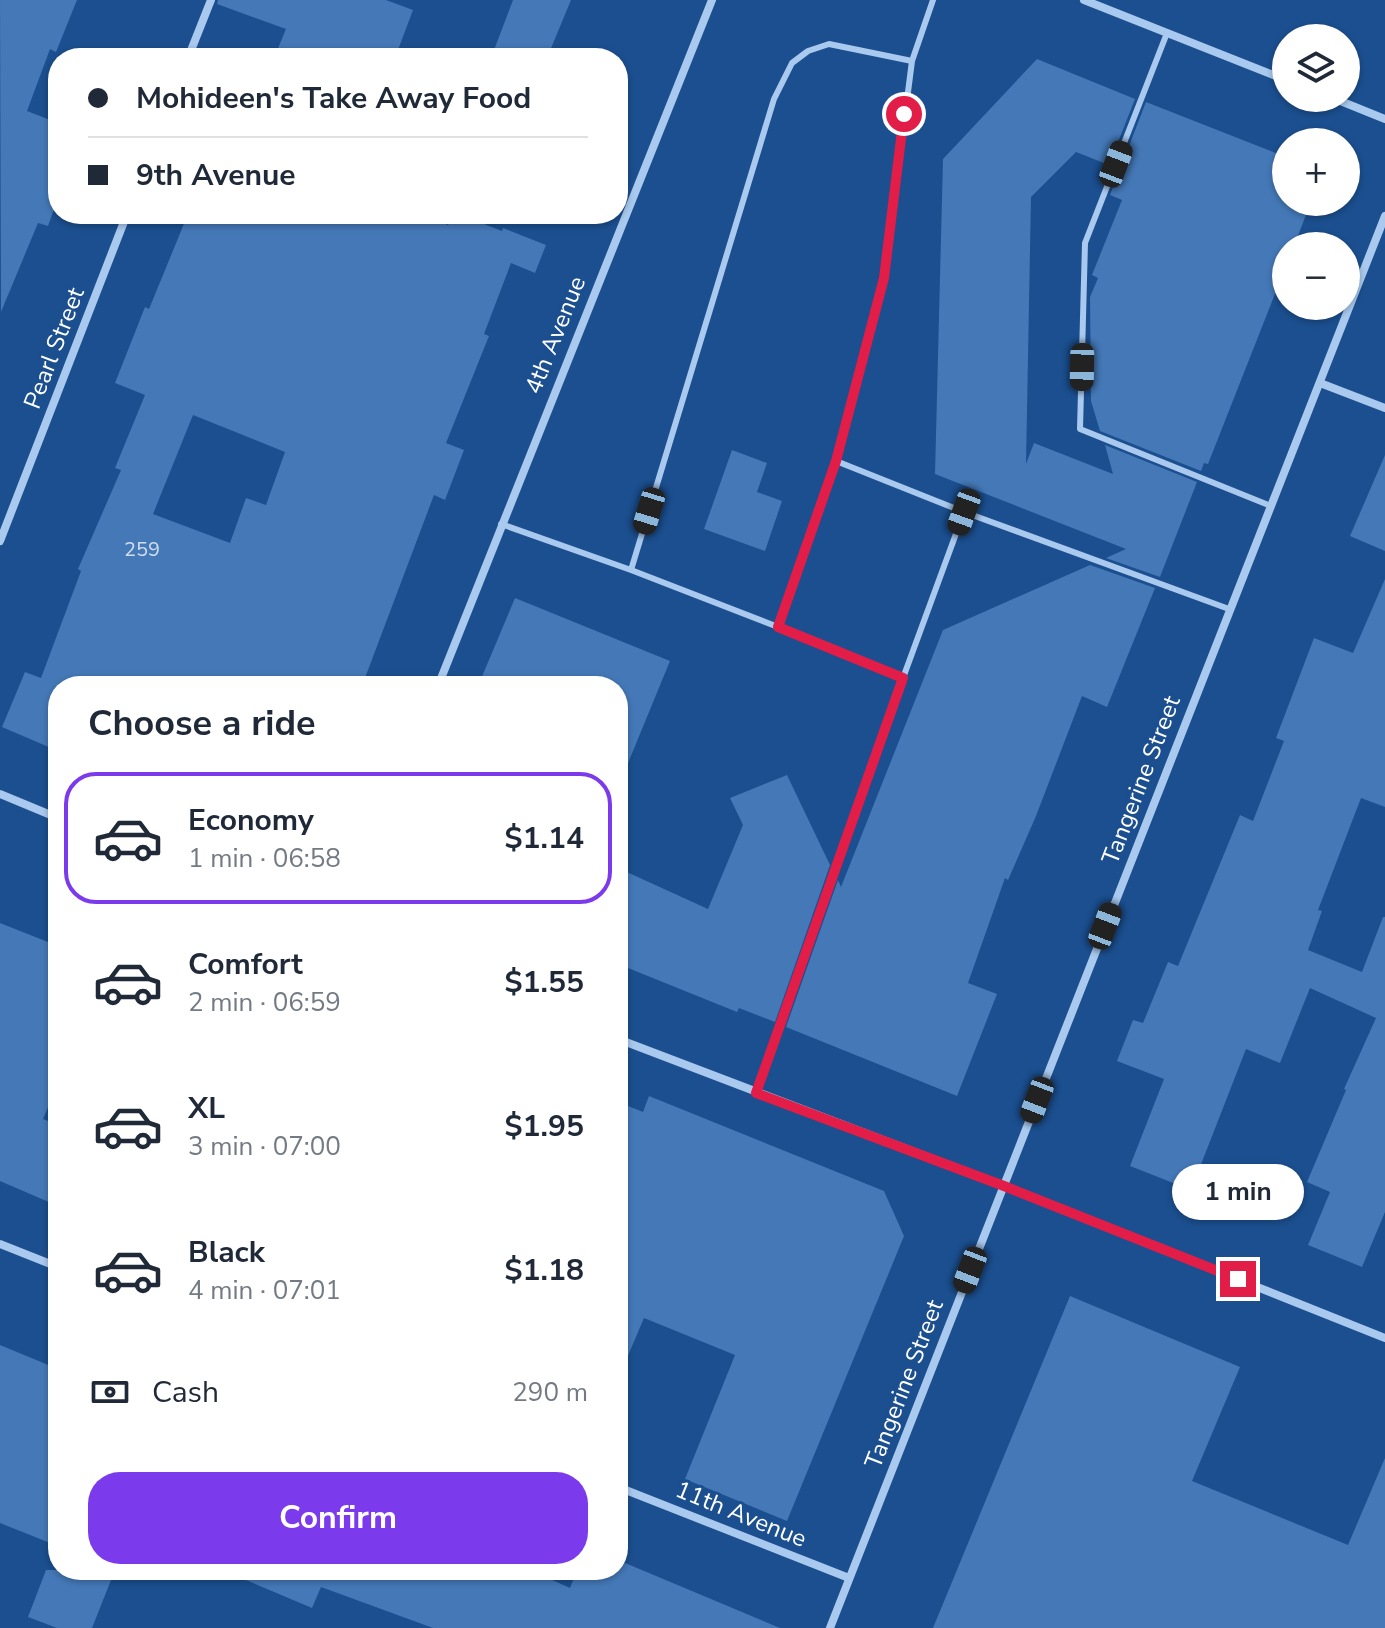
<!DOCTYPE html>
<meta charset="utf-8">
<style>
:root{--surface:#fff;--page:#f6f6f7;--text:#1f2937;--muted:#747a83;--line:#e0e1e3;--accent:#7c3aed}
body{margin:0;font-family:"Nunito Sans",sans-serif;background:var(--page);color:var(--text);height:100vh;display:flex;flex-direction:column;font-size:30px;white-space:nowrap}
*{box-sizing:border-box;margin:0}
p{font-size:26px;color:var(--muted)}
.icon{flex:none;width:44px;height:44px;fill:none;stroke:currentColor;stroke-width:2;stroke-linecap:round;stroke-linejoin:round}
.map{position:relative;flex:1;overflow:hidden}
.sheet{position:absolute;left:48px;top:676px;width:580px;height:904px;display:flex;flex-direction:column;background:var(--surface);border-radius:32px;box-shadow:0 2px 6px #0004}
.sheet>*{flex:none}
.banner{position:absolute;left:48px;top:48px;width:580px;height:176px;border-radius:32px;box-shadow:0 2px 6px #0004;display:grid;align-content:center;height:176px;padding:0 40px;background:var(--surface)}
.tools{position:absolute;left:1272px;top:24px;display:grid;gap:16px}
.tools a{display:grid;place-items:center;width:88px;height:88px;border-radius:50%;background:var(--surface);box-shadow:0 2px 6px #0004;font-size:40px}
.end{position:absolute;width:36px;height:36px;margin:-18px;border:10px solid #e11d48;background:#fff;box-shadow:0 0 0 4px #fff}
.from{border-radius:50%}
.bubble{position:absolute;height:56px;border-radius:28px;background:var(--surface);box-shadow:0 2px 6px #0004;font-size:26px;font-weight:700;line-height:56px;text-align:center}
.car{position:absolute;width:24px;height:48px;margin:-24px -12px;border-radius:10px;box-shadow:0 0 6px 2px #0007;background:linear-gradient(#222 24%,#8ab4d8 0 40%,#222 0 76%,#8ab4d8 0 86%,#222 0)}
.banner b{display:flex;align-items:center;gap:28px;height:76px;font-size:30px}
.banner b+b{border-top:2px solid var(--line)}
.banner i{width:20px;height:20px;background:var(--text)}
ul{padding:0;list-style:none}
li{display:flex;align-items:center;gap:24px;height:132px;margin:0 16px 12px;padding:0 24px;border:4px solid transparent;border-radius:32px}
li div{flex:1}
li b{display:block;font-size:30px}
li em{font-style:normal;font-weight:700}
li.selected{border-color:var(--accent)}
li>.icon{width:72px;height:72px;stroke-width:1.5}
h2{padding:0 40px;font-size:36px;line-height:96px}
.pay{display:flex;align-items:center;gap:20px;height:88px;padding:0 40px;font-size:30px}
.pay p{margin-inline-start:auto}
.primary-button{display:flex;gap:16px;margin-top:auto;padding:16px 40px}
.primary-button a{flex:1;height:92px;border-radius:32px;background:var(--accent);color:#fff;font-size:32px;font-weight:700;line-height:92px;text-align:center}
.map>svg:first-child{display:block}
.building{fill:#4478b7;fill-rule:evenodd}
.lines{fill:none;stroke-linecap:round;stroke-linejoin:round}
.lane{stroke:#a9c9ee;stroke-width:6}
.street{stroke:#a9c9ee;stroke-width:8}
.route{stroke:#e11d48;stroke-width:10}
.labels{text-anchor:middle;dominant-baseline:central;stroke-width:6;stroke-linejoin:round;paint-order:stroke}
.number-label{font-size:20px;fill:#d0dded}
.street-label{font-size:24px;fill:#fff;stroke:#1b4f8f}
</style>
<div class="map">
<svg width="1385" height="1628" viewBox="0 0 1385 1628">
<rect width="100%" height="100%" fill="#1b4f8f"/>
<!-- building -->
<path class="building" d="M0,0h77l-21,52 -6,-3 -23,62 31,12v23l-10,24 10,4v24l-10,28 -10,-3 -37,89z
M218,0h168l27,10 -18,48h-121l12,-29 -69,-25z
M513,0h58l-24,58h-56z
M1037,59l98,40 -26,66 -33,-13 -45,45 -5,267 8,-21 79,31 -8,-29 92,37 -37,95 -54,-19 20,-9 -191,-75 8,-315z
M1146,102l140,55v45h25l-17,44h-8v20l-78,198 -4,-1 -3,8 -101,-40 -9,-30 -1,-104 8,-19 -6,-3 30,-75 -12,-5z
M188,214h235l25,11 4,-11h6l44,17 1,-3 43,17 -11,28 -24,-10 -27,71 5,2 -43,107 18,7 -19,50 -11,-5 -72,191h-304v65l-56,-24 23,-55 16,6 40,-107 -3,-2 43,-99 -6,-2 30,-73 -30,-12 30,-76 4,2zM193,415l92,37 -19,53 -20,-7 -16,45 -77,-29z
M732,450l35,13 -10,29 25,9 -17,50 -61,-22z
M1385,455v96l-35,-15z
M1090,565l65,23 -48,119 -25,-11 -46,120 -28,64 -3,-2 -37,105 29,11 -40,102 -171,-69 52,-147 3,7 102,-257z
M1385,579v228l-24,-9 -43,112 4,1 -14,39 54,22 21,-55h2v295l-23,55 -54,-22 22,-53 -23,-10 39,-92 -2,-1 32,-71 -66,-30 -30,75 -34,-14 -55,141 -61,-24 34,-87 -47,-18 16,-41 10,3 25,-61 10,4 62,-151 13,6 31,-80 -8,-3 38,-100 39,15z
M515,598l155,63 -51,124 -1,-99h-140z
M787,775l43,90 -55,157 -36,-14 -2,4 -119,-48v-96l90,41 35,-84 -13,-27z
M0,923l58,23v82l-9,23 9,4v29l-15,35 15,6v81l-58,-25z
M649,1096l235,95 20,45 -117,285 -102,-42 50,-124 -91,-37 -26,61v-277l25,10z
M1070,1296l170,71 -48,114 156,64 37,-87v170h-452z
M0,1345l58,24v155l-8,19 -50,-20z
M618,1560l162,68h-347l-112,-41 -9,21 -90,-38h308l40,18 7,-18h41z
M46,1570h69l-23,58h-35l-29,-11z"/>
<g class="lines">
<!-- lane -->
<path class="lane" d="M1167,33l-82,210 -5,186 191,77
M836,461l128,51 265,97
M501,524l130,46 147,57 58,-166 48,-183 28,-217 21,-61
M631,570l143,-471 18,-36 16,-12 21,-7 83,17
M778,627l125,51 61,-166
M756,1093l147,-415"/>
<!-- street -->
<path class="street" d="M1084,0l202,80
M188,58l23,-58
M1333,98l52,21
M1320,383l65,25
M0,541l127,-327
M438,686l274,-686
M0,794l58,24
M618,1039l386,147 381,152
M0,1244l58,23
M618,1487l231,91
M830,1628l555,-1412"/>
</g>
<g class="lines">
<!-- route -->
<path class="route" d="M904,114l-20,164 -48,183 -58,166 125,51 -147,415 248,93 234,93"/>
</g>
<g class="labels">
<!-- number labels -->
<g class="number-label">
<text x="142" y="549">259</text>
</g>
<!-- street labels -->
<g class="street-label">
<text transform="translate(555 335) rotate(-68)">4th Avenue</text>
<text transform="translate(54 348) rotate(-69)">Pearl Street</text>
<text transform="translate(1141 780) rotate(-69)">Tangerine Street</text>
<text transform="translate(904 1384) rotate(-69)">Tangerine Street</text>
<text transform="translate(741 1514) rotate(22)">11th Avenue</text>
</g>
</g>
</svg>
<div class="tools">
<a><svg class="icon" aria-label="layers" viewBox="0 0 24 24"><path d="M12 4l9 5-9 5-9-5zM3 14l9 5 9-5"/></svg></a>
<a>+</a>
<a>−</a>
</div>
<i class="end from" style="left:904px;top:114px"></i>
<i class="end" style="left:1238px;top:1279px"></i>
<div class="bubble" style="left:1172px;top:1164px;width:132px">1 min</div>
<i class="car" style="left:1116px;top:164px;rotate:21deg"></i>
<i class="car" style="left:1082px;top:367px;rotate:181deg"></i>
<i class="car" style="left:649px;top:511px;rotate:197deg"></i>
<i class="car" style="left:964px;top:512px;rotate:200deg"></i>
<i class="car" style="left:1105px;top:926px;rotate:21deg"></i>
<i class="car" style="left:1037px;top:1100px;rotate:201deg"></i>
<i class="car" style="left:970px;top:1270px;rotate:201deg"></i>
<div class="banner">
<b><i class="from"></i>Mohideen's Take Away Food</b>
<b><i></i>9th Avenue</b>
</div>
<section class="sheet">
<h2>Choose a ride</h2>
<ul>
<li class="selected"><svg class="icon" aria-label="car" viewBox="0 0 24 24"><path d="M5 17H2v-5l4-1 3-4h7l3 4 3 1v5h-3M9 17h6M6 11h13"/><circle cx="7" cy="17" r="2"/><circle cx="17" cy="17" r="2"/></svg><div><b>Economy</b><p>1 min · 06:58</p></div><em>$1.14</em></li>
<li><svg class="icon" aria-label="car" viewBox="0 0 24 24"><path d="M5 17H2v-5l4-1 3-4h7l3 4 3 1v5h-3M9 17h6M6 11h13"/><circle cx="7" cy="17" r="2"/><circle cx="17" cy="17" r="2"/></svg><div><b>Comfort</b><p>2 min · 06:59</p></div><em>$1.55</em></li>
<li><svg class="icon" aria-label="car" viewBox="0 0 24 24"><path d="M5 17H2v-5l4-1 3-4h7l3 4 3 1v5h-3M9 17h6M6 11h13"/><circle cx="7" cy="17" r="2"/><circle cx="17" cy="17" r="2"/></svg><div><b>XL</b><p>3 min · 07:00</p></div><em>$1.95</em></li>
<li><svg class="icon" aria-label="car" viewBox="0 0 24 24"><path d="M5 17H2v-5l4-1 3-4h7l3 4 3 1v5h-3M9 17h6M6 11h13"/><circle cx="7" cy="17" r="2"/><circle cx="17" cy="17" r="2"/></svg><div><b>Black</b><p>4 min · 07:01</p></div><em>$1.18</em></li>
</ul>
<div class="pay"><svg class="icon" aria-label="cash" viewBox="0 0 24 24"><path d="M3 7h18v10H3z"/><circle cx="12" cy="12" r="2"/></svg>Cash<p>290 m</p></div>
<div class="primary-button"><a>Confirm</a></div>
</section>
</div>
